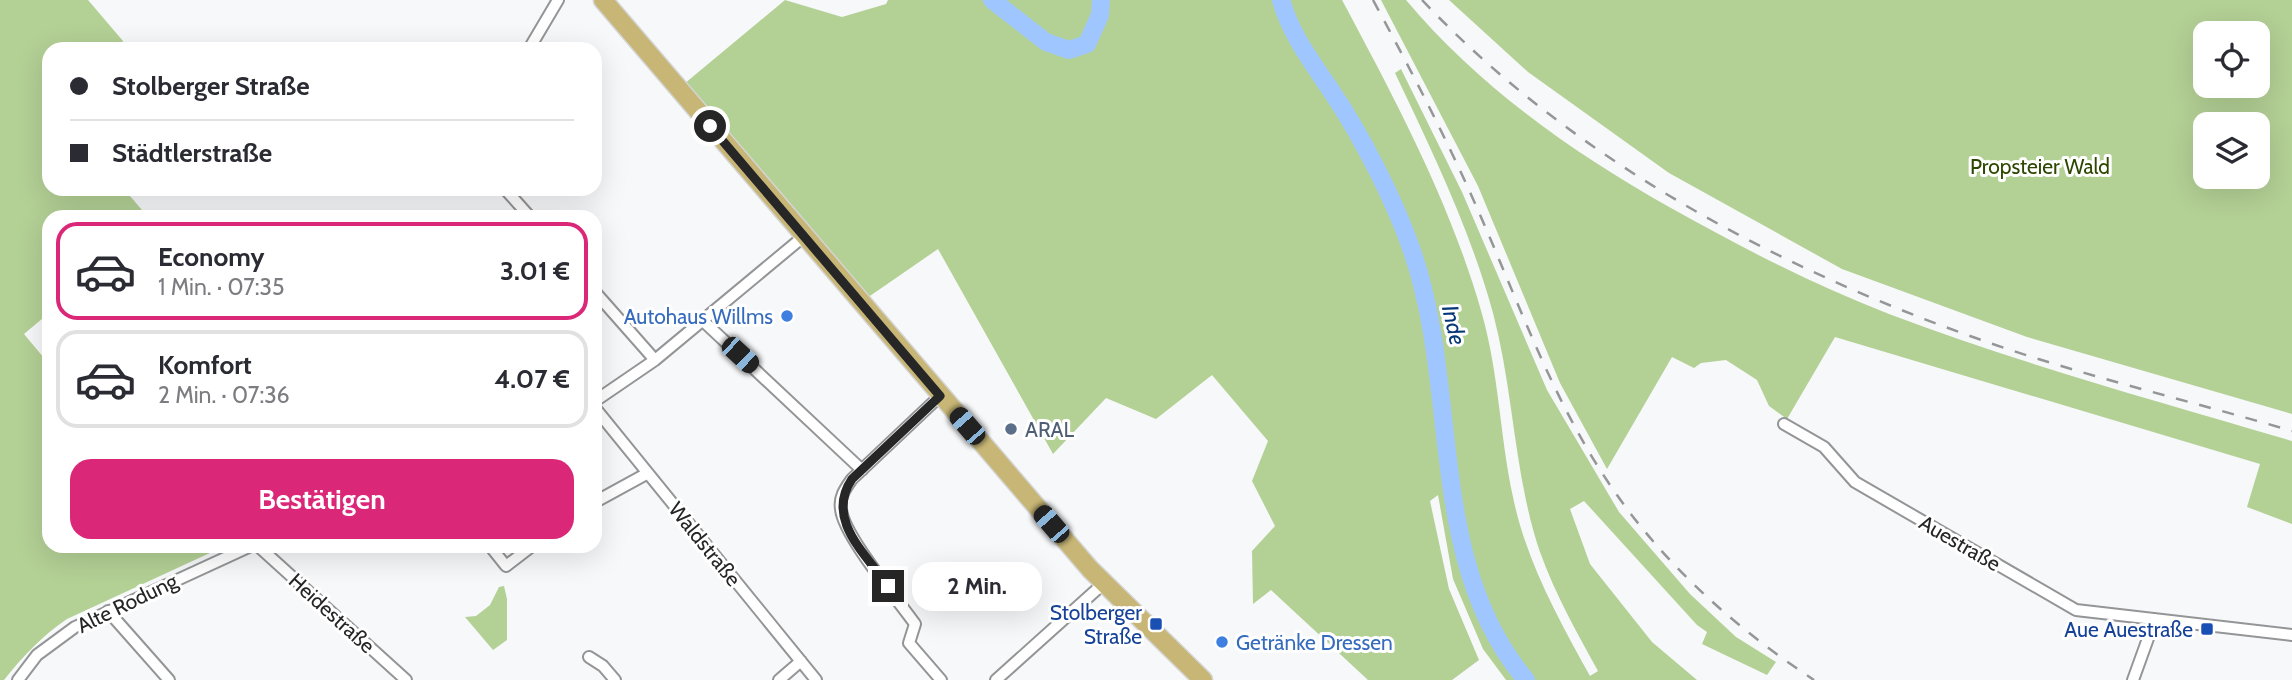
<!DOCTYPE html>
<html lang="de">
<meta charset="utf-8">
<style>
:root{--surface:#fff;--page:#f7f7f7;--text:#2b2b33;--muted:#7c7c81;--line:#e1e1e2;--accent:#db2777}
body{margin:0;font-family:Cabin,sans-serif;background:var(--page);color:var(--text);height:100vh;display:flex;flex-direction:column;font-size:26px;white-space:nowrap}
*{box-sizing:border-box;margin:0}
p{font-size:23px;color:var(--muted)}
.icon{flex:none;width:38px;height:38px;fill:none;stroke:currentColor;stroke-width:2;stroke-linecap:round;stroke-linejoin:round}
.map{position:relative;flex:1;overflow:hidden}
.sheet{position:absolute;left:42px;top:210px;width:560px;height:343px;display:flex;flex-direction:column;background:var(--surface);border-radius:21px;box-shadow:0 7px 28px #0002}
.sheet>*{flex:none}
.top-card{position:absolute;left:42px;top:42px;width:560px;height:154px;border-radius:21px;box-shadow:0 7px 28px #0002;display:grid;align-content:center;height:154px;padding:0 28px;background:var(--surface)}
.buttons{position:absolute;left:2193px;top:21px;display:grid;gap:14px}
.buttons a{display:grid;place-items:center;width:77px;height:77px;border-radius:14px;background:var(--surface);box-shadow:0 7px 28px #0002;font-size:35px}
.end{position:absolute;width:32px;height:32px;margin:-16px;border:9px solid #262627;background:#fff;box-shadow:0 0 0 4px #fff}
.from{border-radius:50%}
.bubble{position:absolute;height:49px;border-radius:21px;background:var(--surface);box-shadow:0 7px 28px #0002;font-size:23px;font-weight:700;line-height:49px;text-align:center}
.car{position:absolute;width:21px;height:42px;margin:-21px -10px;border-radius:9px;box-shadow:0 0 5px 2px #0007;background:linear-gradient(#222 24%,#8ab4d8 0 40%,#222 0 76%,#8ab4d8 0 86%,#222 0)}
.top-card b{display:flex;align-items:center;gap:24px;height:66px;font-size:26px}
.top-card b+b{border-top:2px solid var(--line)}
.top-card i{width:18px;height:18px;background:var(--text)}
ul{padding:12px 0 0;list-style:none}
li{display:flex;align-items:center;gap:21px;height:98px;margin:0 14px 10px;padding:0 14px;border:4px solid var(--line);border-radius:21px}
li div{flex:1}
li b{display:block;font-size:26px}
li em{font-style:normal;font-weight:700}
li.selected{border-color:var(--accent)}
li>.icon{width:63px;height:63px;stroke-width:1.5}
.action{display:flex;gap:14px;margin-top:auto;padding:14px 28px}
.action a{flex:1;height:80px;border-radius:21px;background:var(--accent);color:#fff;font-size:28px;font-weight:700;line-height:80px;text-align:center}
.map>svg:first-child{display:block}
.green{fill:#b3d095;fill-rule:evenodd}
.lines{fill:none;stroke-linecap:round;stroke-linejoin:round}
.river{stroke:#9fc6ff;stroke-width:18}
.minor-casing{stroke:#949597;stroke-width:14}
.primary-casing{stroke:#d4d4d4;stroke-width:21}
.minor{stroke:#fff;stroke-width:10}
.primary{stroke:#c7b676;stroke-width:18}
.rail{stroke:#959697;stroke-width:2.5;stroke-dasharray:12 12;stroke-linecap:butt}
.route{stroke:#262627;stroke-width:9}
.shop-dot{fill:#3f7fe0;stroke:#fff;stroke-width:2.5}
.service-dot{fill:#5c6f8a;stroke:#fff;stroke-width:2.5}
.transit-dot{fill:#1a4fb4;stroke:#fff;stroke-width:2.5}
.labels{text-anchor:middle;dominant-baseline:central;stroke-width:6;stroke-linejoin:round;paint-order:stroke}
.park-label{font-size:21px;fill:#2e4802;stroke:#fff}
.shop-label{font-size:21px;fill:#366cbe;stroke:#fff;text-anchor:end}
.service-label{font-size:21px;fill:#4e5e75;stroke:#fff;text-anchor:start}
.street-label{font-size:21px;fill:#262627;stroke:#fff}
.transit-label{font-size:21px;fill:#164399;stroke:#fff;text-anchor:end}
.water-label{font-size:23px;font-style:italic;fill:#053676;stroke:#fff}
</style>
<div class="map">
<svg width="2292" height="680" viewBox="0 0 2292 680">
<rect width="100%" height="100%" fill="#f7f8fa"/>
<!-- green -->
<path class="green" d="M0,0h88l35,41 -1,3 6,5h-79v140h75l24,28h-99v96l-25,21 25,30v182h157l6,6 -145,67c-25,17 -44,37 -63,61h-4z
M785,0l57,17 44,-13 2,-4h454c54,101 109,204 140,314 17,60 18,123 31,183 13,64 46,123 77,179l8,-5c-21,-38 -43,-77 -58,-119 -26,-76 -26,-160 -47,-239 -23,-84 -61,-162 -98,-240l6,-4 61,123 85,198 72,122 71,82 46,43 40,25 -9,13 -65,-31 5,-12 -10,-7 -113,-124 -14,8 20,55 62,78 45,38h-191l-23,-31 -30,-70 -15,-84 -8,6 19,88 30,71 -27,20h-84l-97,-90 -18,14 -1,-53 23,-25 -23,-45 16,-40 -56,-66 -56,44 -50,-21 -53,56 -115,-205 -71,49 -183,-214z
M1381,0h25c72,86 167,153 265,208 70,39 142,77 218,106 132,50 268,87 403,127v83l-45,-17 13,-43 -425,-127 -48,82 -18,-13 -12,-26 -31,-20 -25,3 -7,5 -22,-11 -65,112 -47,-86 -82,-197z
M1449,0h843v414l-265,-77 -185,-68 -173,-96 -141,-101zM2205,33h53v53h-53zM2205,124h53v53h-53z
M504,586l3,13v41l-14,10 -28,-33 11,-1 14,-11 9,-18z"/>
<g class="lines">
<!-- river -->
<path class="river" d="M992,0l54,42 23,8 18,-6 13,-29 1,-15
M1281,0c10,35 31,62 51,92 29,43 62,107 79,156 50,140 14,312 115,432"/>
<!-- minor casing -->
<g class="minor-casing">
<path id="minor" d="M529,49l29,-49
M505,189l25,28
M595,292l60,68
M702,320l160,150
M940,396l-88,83c-7,10 -13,18 -11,30 2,26 57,91 74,115l-6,19 32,37
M595,401l60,-41 148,-123
M595,408l221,272
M1784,424l40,23 31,35 221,128 216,25
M595,502l53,-29
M258,546l148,134
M490,546l16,20 26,-20
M108,611l61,69
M589,657l14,9 12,14
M18,680l19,-25 38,-28 176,-81
M779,680l22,-19
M996,680l108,-97
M2133,680l22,-61"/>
</g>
<!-- primary casing -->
<g class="primary-casing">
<path id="primary" d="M603,0l487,569 113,111"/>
</g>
<!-- minor -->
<use href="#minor" class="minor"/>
<!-- primary -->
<use href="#primary" class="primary"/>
<!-- rail -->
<path class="rail" d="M1373,0c40,74 78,147 111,224 38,88 71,179 124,258 54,81 126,145 206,198
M1422,0c152,161 358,270 565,342 100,35 204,59 305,89"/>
</g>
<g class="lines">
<!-- route -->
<path class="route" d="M710,126l230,270 -88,83c-27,40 13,74 36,107"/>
</g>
<!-- markers -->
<g class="shop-dot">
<circle cx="787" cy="316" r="7"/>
<circle cx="1222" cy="642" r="7"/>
</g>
<circle class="service-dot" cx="1011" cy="429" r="7"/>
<g class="transit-dot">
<rect x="1149" y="617" width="14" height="14" rx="3.5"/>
<rect x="2200" y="622" width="14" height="14" rx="3.5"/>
</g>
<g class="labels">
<!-- park labels -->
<g class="park-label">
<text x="2040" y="166">Propsteier Wald</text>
</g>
<!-- shop labels -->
<g class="shop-label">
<text x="773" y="316">Autohaus Willms</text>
<text x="1236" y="642" text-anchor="start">Getränke Dressen</text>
</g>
<!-- service labels -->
<g class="service-label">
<text x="1025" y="429">ARAL</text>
</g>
<!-- street labels -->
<g class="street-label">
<text transform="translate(1960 543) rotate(30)">Auestraße</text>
<text transform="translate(705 544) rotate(51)">Waldstraße</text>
<text transform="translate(127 603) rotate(-26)">Alte Rodung</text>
<text transform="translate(332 613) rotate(42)">Heidestraße</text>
</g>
<!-- transit labels -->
<g class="transit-label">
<text x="1142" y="612">Stolberger<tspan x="1142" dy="24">Straße</tspan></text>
<text x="2193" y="629">Aue Auestraße</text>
</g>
<!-- water labels -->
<g class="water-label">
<text transform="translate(1454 325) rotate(77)">Inde</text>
</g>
</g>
</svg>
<div class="buttons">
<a><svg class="icon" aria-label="locate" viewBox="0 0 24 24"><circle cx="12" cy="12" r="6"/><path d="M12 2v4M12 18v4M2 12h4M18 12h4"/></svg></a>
<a><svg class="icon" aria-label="layers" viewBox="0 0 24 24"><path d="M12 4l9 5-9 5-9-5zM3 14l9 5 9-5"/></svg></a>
</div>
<i class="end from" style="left:710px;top:126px"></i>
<i class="end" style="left:888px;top:586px"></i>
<div class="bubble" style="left:912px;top:562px;width:130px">2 Min.</div>
<i class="car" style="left:740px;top:355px;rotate:133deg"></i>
<i class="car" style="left:967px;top:426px;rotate:319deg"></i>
<i class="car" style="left:1051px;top:524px;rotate:319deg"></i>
<div class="top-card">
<b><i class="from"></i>Stolberger Straße</b>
<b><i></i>Städtlerstraße</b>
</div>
<section class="sheet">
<ul>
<li class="selected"><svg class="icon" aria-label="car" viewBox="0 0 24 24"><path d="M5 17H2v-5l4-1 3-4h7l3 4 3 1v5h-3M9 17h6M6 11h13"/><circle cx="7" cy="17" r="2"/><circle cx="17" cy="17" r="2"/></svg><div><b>Economy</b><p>1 Min. · 07:35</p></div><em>3.01 €</em></li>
<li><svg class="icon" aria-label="car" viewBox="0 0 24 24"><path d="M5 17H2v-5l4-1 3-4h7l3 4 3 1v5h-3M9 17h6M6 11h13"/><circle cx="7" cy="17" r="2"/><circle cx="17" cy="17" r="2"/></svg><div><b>Komfort</b><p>2 Min. · 07:36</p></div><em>4.07 €</em></li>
</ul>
<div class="action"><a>Bestätigen</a></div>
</section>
</div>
